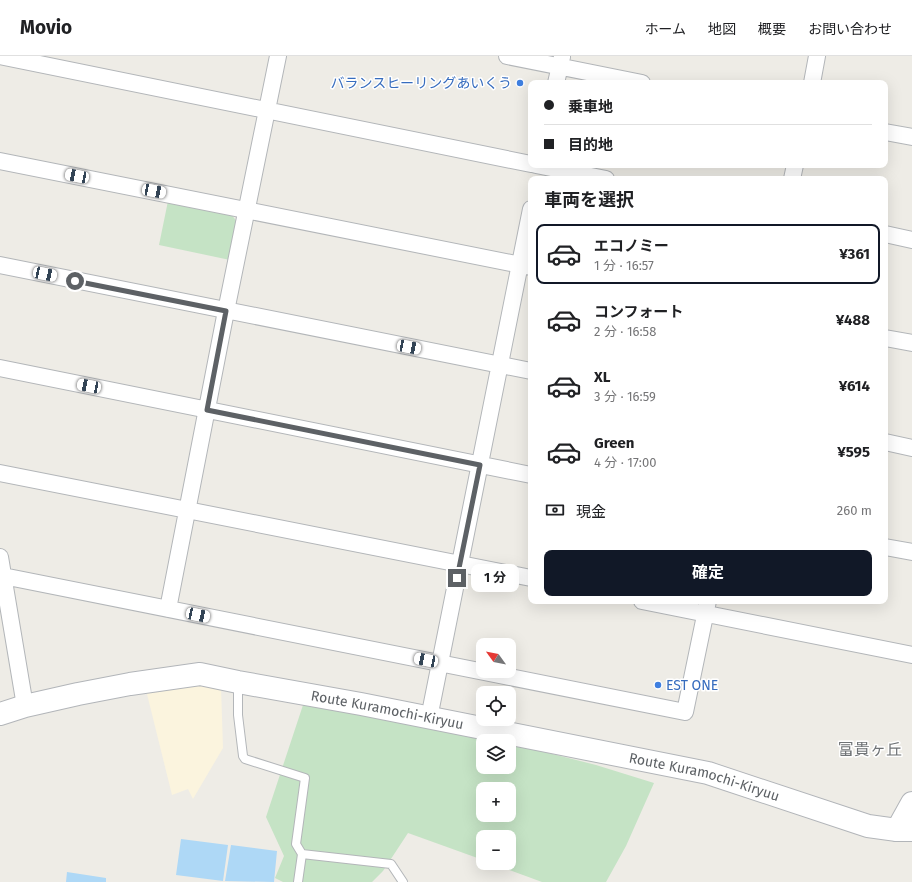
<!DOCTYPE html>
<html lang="ja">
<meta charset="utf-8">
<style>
:root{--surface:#fff;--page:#f6f6f6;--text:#202124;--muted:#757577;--line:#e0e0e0;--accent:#111827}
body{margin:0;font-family:"Fira Sans","Noto Sans JP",sans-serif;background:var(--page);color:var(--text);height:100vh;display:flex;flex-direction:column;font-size:15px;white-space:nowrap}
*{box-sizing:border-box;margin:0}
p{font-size:13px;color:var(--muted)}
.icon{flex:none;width:22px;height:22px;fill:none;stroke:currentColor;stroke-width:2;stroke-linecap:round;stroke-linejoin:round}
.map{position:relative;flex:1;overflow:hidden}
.details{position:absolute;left:528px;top:120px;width:360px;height:428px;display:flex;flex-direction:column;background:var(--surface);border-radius:8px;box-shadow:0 4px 16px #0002}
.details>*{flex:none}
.guide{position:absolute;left:528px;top:24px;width:360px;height:88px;border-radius:8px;box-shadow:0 4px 16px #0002;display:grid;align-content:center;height:88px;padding:0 16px;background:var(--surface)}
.needle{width:26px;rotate:303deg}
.tools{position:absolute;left:476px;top:582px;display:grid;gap:8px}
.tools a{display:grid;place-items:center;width:40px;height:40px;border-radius:8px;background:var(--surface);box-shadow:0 4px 16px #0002;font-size:20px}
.end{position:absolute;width:18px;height:18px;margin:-9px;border:5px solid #5d6165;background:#fff;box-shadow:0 0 0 2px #fff}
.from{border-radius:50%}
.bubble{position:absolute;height:28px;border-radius:8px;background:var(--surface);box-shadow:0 4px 16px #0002;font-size:13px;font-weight:700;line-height:28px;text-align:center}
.car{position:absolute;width:12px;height:24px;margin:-12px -6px;border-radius:5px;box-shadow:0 0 3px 1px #0007;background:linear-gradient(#fff 24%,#345 0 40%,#fff 0 76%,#345 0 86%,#fff 0)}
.guide b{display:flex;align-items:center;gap:14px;height:38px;font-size:15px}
.guide b+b{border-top:1px solid var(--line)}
.guide i{width:10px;height:10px;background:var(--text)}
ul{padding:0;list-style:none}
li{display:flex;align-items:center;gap:12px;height:60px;margin:0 8px 6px;padding:0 8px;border:2px solid transparent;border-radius:8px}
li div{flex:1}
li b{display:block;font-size:15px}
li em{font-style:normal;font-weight:700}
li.on{border-color:var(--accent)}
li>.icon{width:36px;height:36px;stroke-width:1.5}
h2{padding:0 16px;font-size:18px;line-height:48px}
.pay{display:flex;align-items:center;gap:10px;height:44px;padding:0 16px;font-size:15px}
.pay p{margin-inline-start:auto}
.primary-button{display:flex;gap:8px;margin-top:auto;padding:8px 16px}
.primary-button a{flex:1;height:46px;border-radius:8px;background:var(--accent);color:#fff;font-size:16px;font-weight:700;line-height:46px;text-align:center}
header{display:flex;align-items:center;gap:24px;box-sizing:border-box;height:56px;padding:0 20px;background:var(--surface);border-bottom:1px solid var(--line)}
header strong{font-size:19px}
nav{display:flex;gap:22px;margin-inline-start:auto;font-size:14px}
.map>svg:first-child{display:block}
.commercial{fill:#fbf4de}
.green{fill:#c5e3c5;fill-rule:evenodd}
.water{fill:#aed8f6}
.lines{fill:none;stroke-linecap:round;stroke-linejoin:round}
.lane-casing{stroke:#b3b6b9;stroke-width:10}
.street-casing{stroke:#b3b6b9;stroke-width:18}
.secondary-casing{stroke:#b2b5b9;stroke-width:24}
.lane{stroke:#fff;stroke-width:8}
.street{stroke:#fff;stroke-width:16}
.secondary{stroke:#fff;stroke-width:22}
.route{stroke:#5d6165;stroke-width:5}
.shop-dot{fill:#3f7fe0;stroke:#fff;stroke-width:1.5}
.labels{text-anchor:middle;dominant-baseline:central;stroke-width:3;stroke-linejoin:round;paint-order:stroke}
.shop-label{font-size:14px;fill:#366cbe;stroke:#fff;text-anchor:end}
.street-label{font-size:14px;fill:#5d6165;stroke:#fff}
.quarter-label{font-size:16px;fill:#6f7376;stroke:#fff}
</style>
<header>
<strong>Movio</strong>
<nav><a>ホーム</a><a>地図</a><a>概要</a><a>お問い合わせ</a></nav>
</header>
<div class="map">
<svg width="912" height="826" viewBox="0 0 912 826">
<rect width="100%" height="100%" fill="#eeece6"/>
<!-- commercial -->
<path class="commercial" d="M201,625l20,6 2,61 -30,51 -5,-10 -16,6 -26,-105z"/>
<!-- green -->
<path class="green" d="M168,145l63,13 7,9 -8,37 -71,-15z
M304,646l195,39h-16v26h26v-24l87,22 58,18 -28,63 -20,36h-64l-52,-19h19v-26h-26v23l-75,-27 -25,38 -11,11h-89l-8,-4 9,-22 -18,-39zM483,733h26v26h-26z"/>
<!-- water -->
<path class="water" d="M181,783l47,6 -5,36 -47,-6z
M231,789l46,6 -3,31 -49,-1z
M67,816l39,6v4h-40z"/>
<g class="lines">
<!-- lane casing -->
<g class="lane-casing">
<path id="lane" d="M238,626v33l5,41 2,3 60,19 -9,66 6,10 -4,28
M302,798l89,10 12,18"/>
</g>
<!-- street casing -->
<g class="street-casing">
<path id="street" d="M0,0l531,108
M507,0l135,27
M556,27l6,-26
M812,27l5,-27
M885,76l27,5
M0,105l531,106
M536,109l70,14
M792,123l3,-14
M885,178l27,6
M0,209l531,106
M885,282l27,5
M0,312l531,107
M885,386l27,6
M0,417l531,105
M885,491l27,5
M0,501l25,149
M3,520l682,136 23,-111
M642,545l270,54
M168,553l58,-298 52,-255
M429,662l102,-509"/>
</g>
<!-- secondary casing -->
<g class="secondary-casing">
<g id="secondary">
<path id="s1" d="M0,658l25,-8 53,-12 52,-10 70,-10 38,8 123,22 347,69 160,53 29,4h15"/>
<path d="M897,774l15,-27"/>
</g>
</g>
<!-- lane -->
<use href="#lane" class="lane"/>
<!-- street -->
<use href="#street" class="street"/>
<!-- secondary -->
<use href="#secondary" class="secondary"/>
</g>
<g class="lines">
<!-- route -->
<path class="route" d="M75,225l151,30 -19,99 273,55 -23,113"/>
</g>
<!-- markers -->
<g class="shop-dot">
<circle cx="520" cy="27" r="4"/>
<circle cx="658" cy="629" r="4"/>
</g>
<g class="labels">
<!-- shop labels -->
<g class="shop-label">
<text x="512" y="27">バランスヒーリングあいくう</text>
<text x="666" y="629" text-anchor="start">EST ONE</text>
</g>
<!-- street labels -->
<g class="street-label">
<text stroke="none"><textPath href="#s1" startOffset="395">Route Kuramochi-Kiryuu</textPath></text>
<text stroke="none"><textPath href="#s1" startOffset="719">Route Kuramochi-Kiryuu</textPath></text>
</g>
<!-- quarter labels -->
<g class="quarter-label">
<text x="870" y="693">富貴ヶ丘</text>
</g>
</g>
</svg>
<div class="tools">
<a><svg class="needle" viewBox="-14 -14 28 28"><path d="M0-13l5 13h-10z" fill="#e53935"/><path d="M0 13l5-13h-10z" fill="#757577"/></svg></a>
<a><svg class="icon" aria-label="locate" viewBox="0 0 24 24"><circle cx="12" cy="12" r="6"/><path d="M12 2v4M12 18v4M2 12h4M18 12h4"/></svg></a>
<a><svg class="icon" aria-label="layers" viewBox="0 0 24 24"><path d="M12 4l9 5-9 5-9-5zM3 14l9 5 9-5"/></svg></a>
<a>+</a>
<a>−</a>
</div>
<i class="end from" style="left:75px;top:225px"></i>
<i class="end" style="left:457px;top:522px"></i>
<div class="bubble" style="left:471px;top:508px;width:48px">1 分</div>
<i class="car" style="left:77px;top:120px;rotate:281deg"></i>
<i class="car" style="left:154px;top:135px;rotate:101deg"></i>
<i class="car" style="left:45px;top:218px;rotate:102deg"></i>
<i class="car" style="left:409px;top:291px;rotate:101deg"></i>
<i class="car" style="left:89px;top:330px;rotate:281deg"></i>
<i class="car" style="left:198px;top:559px;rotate:102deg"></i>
<i class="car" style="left:426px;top:604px;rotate:281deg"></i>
<div class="guide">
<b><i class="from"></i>乗車地</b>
<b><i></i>目的地</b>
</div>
<section class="details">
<h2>車両を選択</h2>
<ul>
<li class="on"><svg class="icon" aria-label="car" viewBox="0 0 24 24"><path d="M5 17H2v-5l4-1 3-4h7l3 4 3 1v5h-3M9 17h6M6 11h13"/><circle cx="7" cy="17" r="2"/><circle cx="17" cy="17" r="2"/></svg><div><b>エコノミー</b><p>1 分 · 16:57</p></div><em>¥361</em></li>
<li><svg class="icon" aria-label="car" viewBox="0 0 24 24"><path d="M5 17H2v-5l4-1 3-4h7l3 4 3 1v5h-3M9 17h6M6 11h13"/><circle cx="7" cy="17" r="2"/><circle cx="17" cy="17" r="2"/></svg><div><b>コンフォート</b><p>2 分 · 16:58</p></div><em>¥488</em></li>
<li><svg class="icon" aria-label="car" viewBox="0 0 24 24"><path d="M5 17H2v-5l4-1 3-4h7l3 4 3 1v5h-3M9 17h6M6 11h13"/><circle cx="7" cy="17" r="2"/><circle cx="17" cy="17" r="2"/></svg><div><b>XL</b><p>3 分 · 16:59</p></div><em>¥614</em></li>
<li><svg class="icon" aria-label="car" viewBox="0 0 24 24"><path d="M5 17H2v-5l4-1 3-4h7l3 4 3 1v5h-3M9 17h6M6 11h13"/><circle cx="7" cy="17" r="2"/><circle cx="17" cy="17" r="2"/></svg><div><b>Green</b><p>4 分 · 17:00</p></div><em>¥595</em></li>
</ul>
<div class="pay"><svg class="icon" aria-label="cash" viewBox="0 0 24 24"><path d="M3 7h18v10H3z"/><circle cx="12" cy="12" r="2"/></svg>現金<p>260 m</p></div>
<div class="primary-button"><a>確定</a></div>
</section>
</div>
